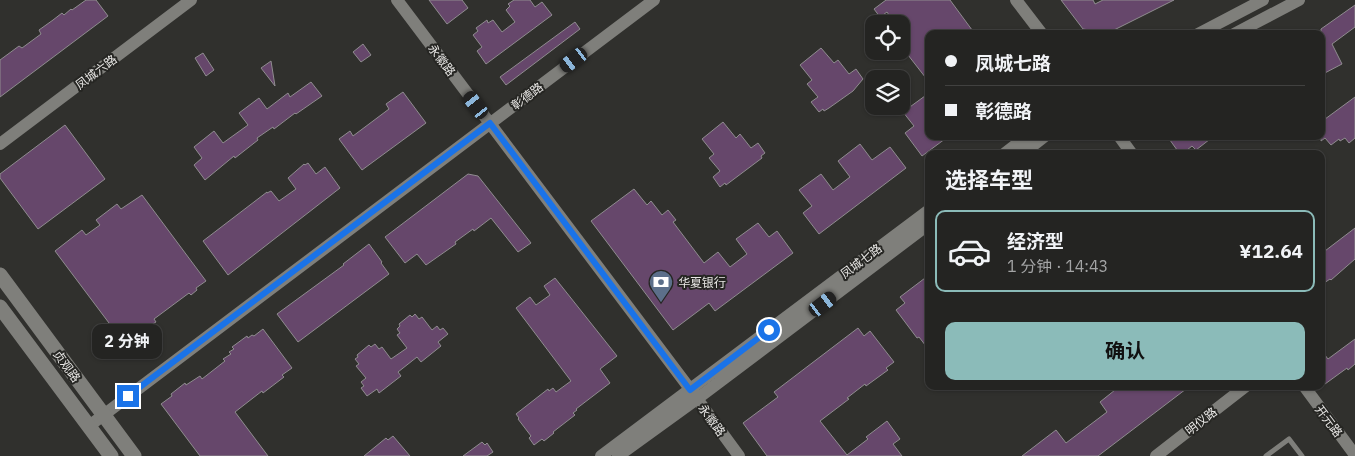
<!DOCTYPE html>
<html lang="zh">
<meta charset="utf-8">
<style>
:root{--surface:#242422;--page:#2c2c2a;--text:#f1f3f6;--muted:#a3a4a5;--line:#414140;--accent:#8bbbb9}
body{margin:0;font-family:"IBM Plex Sans","Noto Sans SC",sans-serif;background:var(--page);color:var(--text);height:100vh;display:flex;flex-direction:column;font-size:19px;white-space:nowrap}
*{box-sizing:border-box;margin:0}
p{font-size:16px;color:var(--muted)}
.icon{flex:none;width:28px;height:28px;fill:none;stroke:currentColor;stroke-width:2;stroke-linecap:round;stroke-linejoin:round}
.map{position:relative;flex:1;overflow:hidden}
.side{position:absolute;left:925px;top:150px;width:400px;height:240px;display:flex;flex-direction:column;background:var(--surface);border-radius:10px;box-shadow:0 1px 4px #0004,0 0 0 1px var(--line)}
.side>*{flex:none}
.hud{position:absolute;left:925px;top:30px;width:400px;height:110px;border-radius:10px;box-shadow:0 1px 4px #0004,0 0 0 1px var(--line);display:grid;align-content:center;height:110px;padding:0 20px;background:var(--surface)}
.controls{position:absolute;left:865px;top:15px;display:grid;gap:10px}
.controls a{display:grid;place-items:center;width:45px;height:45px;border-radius:10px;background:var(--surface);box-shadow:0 1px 4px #0004,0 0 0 1px var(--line);font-size:25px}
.end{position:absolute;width:22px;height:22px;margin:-11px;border:6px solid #1a73e8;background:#fff;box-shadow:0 0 0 2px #fff}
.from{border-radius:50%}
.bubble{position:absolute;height:35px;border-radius:10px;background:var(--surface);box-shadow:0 1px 4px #0004,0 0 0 1px var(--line);font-size:16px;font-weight:700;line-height:35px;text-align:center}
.car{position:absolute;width:15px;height:30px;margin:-15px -8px;border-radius:6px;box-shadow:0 0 4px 1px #0007;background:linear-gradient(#222 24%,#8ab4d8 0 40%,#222 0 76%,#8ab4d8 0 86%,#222 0)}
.hud b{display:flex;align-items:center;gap:18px;height:48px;font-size:19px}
.hud b+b{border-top:1px solid var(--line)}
.hud i{width:12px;height:12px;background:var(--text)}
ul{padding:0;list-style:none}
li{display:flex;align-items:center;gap:15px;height:82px;margin:0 10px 8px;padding:0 10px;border:2px solid transparent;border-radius:10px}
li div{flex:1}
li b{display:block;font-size:19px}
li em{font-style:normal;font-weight:700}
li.selected{border-color:var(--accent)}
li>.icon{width:45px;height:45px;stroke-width:1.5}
h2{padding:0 20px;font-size:22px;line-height:60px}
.cta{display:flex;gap:10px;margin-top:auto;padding:10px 20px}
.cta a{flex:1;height:58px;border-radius:10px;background:var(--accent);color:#111;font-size:20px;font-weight:700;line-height:58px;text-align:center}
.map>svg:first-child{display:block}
.building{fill:#66476b;stroke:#8f8c8f}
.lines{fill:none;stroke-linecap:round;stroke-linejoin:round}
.service{stroke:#7f7f7b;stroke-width:5}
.tertiary{stroke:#7f7f7b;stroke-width:12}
.secondary{stroke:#7f7f7b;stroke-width:15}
.route{stroke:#1a73e8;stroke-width:6}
.labels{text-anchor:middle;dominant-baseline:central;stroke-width:4;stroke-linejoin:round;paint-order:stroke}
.street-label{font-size:12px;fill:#e8e7e5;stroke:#262623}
.poi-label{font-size:12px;fill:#e8e7e5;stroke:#262623;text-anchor:start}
</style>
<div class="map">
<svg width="1355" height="456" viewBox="0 0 1355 456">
<rect width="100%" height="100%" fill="#30302d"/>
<!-- building -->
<path class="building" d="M86,0h10l12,16 -108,81v-37l19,-14 3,2 19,-14 -2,-4 14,-10 9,-7 2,2 7,-6 1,1z
M429,0h33l6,8 -21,16z
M514,0h16l5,7 7,-5 10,13 -66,49 -9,-13 5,-4 -9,-12 5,-4 -2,-3 11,-8 1,3 5,-3 9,12 13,-10 -9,-12 4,-4 -2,-2z
M886,0h64l25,34h-46v48l-28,-36v-22h-6l-8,-12 -7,5 -6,-8z
M1061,0h32l2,4 8,-4h71l-66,33 -25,-4z
M1355,5v22l-23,17 10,20 -21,11v-46z
M575,22l5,7 -74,56 -6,-8z
M363,44l8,11 -10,7 -8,-10z
M821,48l13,15 4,-3 11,14 7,-5 7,10 -10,12 -24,17 -5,3 -1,-2 -4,3 -8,-10 7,-5 -11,-13 5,-4 -12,-15z
M203,53l11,17 -8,6 -11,-18z
M271,61l4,25 -14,-18z
M311,82l11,14 -26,18 -1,-1 -21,16 -1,-2 -16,11 1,2 -23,18 -1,-2 -29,24 -11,-15 8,-7 -8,-11 20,-16 9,12 25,-18 -9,-12 20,-15 8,11 21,-16 2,4z
M403,92l23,31 -64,47 -23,-31 11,-8 3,5 36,-27 -3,-5z
M929,93v43h20l-27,20 -17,-23 9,-7 -11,-14z
M1355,97v41l-6,5 -4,-5 -5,3 -1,-2 -8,6 -6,-7 -4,3v-19z
M723,122l13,16 4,-4 11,14 7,-5 7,10 -4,3 1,2 -36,27 -1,-2 -5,4 -7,-10 7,-6 -11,-13 5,-4 -12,-15z
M65,125l40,54 -67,50 -38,-51v-4z
M1167,136h47l-18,14 -4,-4 -10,8h-2z
M860,144l12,16 18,-13 16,21 -87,66 -16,-21 9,-7 -13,-16 22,-16 12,16 17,-13 -12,-16z
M308,163l8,11 9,-7 15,21 -112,87 -25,-34 64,-49v1l4,-2 8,10 17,-12 -8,-11 16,-14 1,1z
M468,174l10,2 53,67 -13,9 -27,-34 -17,13 -1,-2 -18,13 1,2 -30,21 -9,-11 -12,9 -20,-26z
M634,189l13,16 4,-4 11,14 6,-5 8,10 -3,2 31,41 14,-11 12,15 17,-13 -11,-15 22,-16 11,14 8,-6 16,22 -78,58 -6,-8 -36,27 -82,-109z
M142,195l64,86 -10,7 1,2 -6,5 -2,-2 -35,26 2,3 -7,4 -1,-1 -24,18 -69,-92 27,-21 4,5 14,-10 -4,-5 21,-16 4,5z
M1355,228v31l-24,21 -1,-1 -9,6v-31z
M369,244l13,18 -1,1 8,11 -91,68 -21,-28 67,-49 -1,-1z
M929,275v75l-10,-13 -2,1 -21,-28 9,-7 -5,-6z
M555,278l62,78 -17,13 10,14 -34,26 1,1 -4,3 2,2 -22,17 1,1 -10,8 -2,-2 -8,6 -5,-7 2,-2 -13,-17 1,-1 -3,-4 32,-25 1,2 4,-3 3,4 15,-11 -55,-73 14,-11 6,8 14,-10 -6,-9z
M415,314l4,5 3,-2 10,13 5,-4 3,4 3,-2 5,6 -10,8 3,4 -20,16 -4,-5 -19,15 3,4 -22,17 -2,-4 -10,7 -6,-8 3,-2 -3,-4 5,-4 -10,-12 3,-2 -4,-5 3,-2 -1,-2 12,-10 2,2 4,-3 4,5 3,-2 9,12 16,-11 -10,-13 3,-2 -3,-4 3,-3 -1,-2 11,-9 2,2z
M858,328l6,8 6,-5 24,31 -8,6 2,2 -22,16 -1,-2 -18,14 2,1 -29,22 27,34 21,-16 -2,-2 21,-16 13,18 -7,5 9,12h-135l-24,-33 35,-26 -4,-5z
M263,329l29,39 -10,7 2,2 -21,16 -1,-2 -27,21 33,44h-68l-39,-52 11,-8 -1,-2 14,-11 1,2 14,-9 2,3 23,-18 -2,-2 8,-5 -2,-2 5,-3 -2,-2 15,-11 1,2 4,-3 2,1z
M1355,339v25l-7,6 -1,-2 -22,16 -4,-6v-28l7,9z
M1120,386h70l-92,70h-76l34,-26 10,13 41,-31 -7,-10z
M393,436l17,20h-46l22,-18 2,2z
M482,442l3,3 2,-2 6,9 -6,4h-24z"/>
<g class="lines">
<!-- service -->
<path class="service" d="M1266,456l23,-17 13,17"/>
<!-- tertiary -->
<path class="tertiary" d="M397,0l293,389 49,67
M1016,0l26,34
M1198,34l65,-34
M1234,34l65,-34
M1119,136l13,18
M0,144l191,-144
M1004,154l23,-18
M1022,154l23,-18
M1304,386l51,69
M89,426l565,-426
M601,456l328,-246
M618,456l79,-57 232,-175
M1156,456l90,-70"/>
<!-- secondary -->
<path class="secondary" d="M0,275l134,181
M0,307l111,149"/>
</g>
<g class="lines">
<!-- route -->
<path class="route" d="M128,396l362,-273 200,267 79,-60"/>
</g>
<!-- icons -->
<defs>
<g id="bank-pin" transform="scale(1.25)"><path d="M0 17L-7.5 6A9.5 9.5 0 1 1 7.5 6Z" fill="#5c6f8a" stroke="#262623"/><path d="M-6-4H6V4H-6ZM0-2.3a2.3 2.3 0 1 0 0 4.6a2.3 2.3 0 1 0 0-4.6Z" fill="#fff"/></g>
</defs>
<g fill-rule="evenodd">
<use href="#bank-pin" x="661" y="282"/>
</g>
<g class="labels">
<!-- street labels -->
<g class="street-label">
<text transform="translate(442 60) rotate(53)">永徽路</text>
<text transform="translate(96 72) rotate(-37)">凤城六路</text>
<text transform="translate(527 96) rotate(-37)">彰德路</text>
<text transform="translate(861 261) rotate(-37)">凤城七路</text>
<text transform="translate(67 366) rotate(54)">贞观路</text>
<text transform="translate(712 420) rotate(54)">永徽路</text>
<text transform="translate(1201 421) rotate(-38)">明仪路</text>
<text transform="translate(1329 421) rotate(53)">开元路</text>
</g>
<!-- poi labels -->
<g class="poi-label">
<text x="678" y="282">华夏银行</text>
</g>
</g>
</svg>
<div class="controls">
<a><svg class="icon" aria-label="locate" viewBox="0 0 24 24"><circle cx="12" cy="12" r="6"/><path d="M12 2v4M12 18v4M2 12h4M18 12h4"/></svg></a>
<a><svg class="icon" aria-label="layers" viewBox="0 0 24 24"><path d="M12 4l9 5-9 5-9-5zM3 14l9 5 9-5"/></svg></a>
</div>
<i class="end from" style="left:769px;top:330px"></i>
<i class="end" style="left:128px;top:396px"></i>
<div class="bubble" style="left:92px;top:324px;width:70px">2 分钟</div>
<i class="car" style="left:574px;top:60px;rotate:233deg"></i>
<i class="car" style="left:476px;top:105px;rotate:323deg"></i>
<i class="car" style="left:823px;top:304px;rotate:53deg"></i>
<div class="hud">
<b><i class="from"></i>凤城七路</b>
<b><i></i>彰德路</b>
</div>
<section class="side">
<h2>选择车型</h2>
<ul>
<li class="selected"><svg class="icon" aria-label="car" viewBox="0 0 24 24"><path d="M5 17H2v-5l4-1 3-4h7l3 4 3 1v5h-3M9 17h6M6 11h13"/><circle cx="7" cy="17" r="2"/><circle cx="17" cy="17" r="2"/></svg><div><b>经济型</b><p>1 分钟 · 14:43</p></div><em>¥12.64</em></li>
</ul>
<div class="cta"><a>确认</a></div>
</section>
</div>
